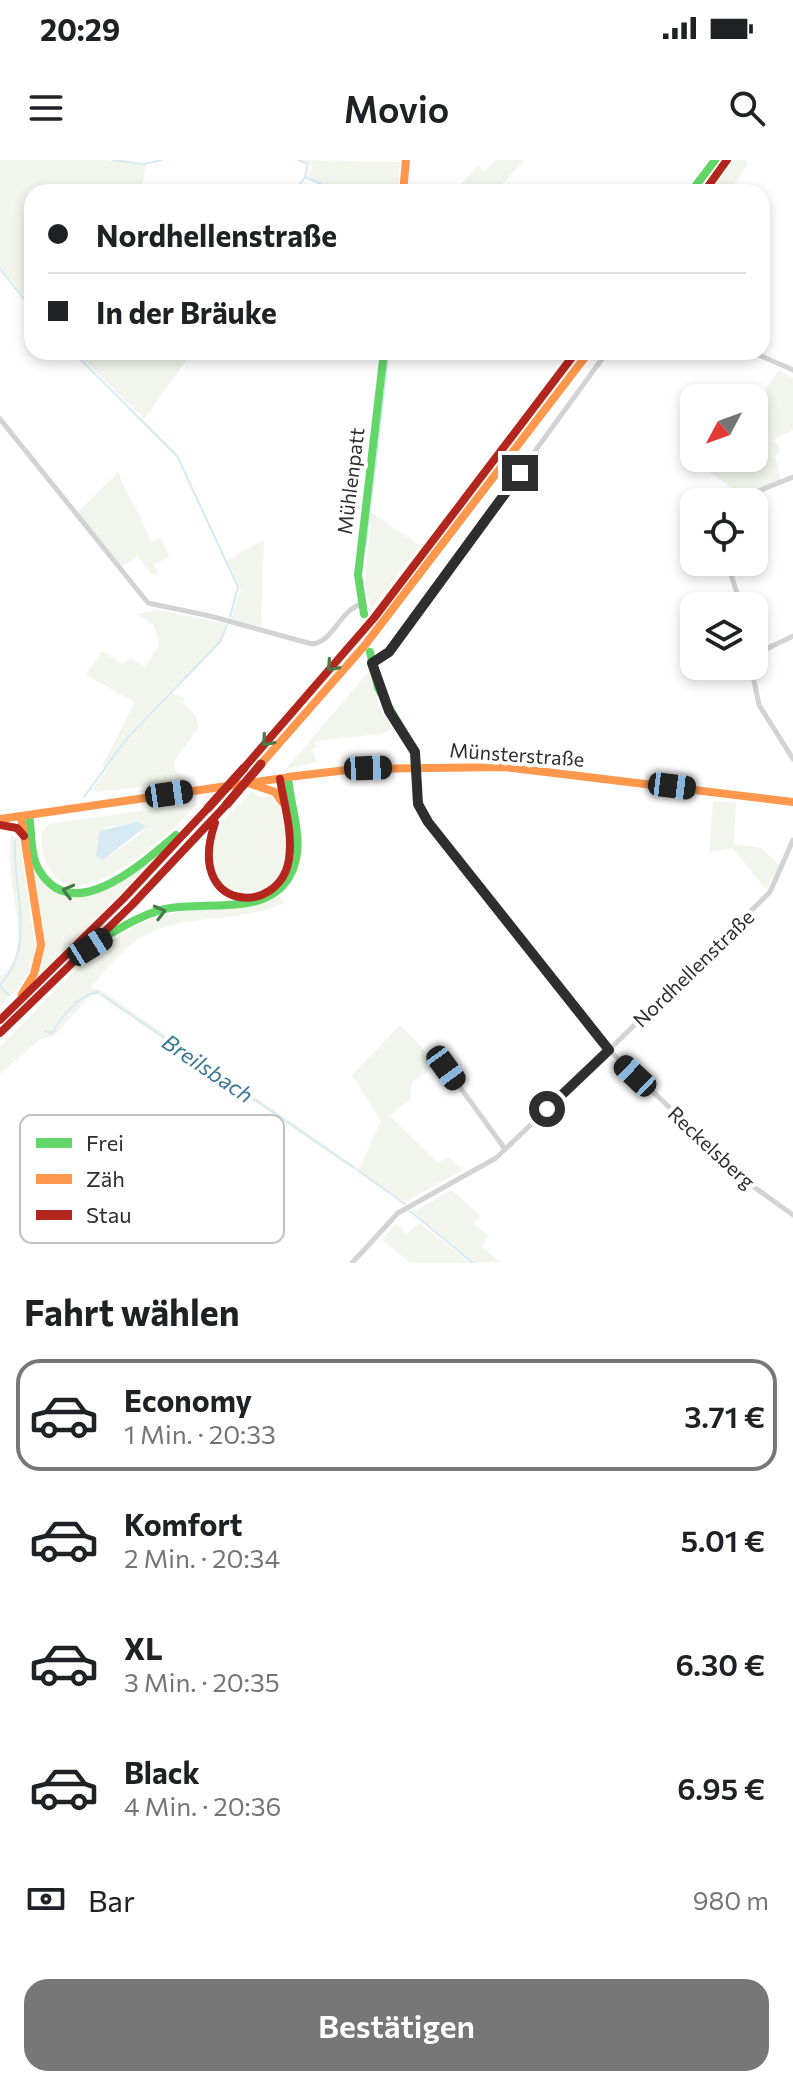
<!DOCTYPE html>
<html lang="de">
<meta charset="utf-8">
<style>
:root{--surface:#fff;--page:#f2f2f2;--text:#202124;--muted:#757577;--line:#e0e0e0;--accent:#777}
body{margin:0;font-family:Commissioner,sans-serif;background:var(--page);color:var(--text);height:100vh;display:flex;flex-direction:column;font-size:30px;white-space:nowrap}
*{box-sizing:border-box;margin:0}
p{font-size:26px;color:var(--muted)}
.icon{flex:none;width:44px;height:44px;fill:none;stroke:currentColor;stroke-width:2;stroke-linecap:round;stroke-linejoin:round}
.map{position:relative;height:1103px;overflow:hidden}
.details{display:flex;flex-direction:column;background:var(--surface);flex:1}
.details>*{flex:none}
.guide{position:absolute;left:24px;top:24px;width:746px;height:176px;border-radius:24px;box-shadow:0 4px 12px #0003;display:grid;align-content:center;height:176px;padding:0 24px;background:var(--surface)}
.needle{width:52px;rotate:229deg}
.fabs{position:absolute;left:680px;top:224px;display:grid;gap:16px}
.fabs a{display:grid;place-items:center;width:88px;height:88px;border-radius:16px;background:var(--surface);box-shadow:0 4px 12px #0003;font-size:40px}
.end{position:absolute;width:36px;height:36px;margin:-18px;border:10px solid #2e2e2e;background:#fff;box-shadow:0 0 0 4px #fff}
.from{border-radius:50%}
.car{position:absolute;width:24px;height:48px;margin:-24px -12px;border-radius:10px;box-shadow:0 0 6px 2px #0007;background:linear-gradient(#222 24%,#8ab4d8 0 40%,#222 0 76%,#8ab4d8 0 86%,#222 0)}
.guide b{display:flex;align-items:center;gap:28px;height:76px;font-size:30px}
.guide b+b{border-top:2px solid var(--line)}
.guide i{width:20px;height:20px;background:var(--text)}
ul{padding:0;list-style:none}
li{display:flex;align-items:center;gap:24px;height:112px;margin:0 16px 12px;padding:0 8px;border:4px solid transparent;border-radius:24px}
li div{flex:1}
li b{display:block;font-size:30px}
li em{font-style:normal;font-weight:600}
li.selected{border-color:var(--accent)}
li>.icon{width:72px;height:72px;stroke-width:1.5}
h2{padding:0 24px;font-size:36px;line-height:96px}
.pay{display:flex;align-items:center;gap:20px;height:88px;padding:0 24px;font-size:30px}
.pay p{margin-inline-start:auto}
.button{display:flex;gap:16px;margin-top:auto;padding:16px 24px}
.button a{flex:1;height:92px;border-radius:24px;background:var(--accent);color:#fff;font-size:32px;font-weight:600;line-height:92px;text-align:center}
.status{display:flex;justify-content:space-between;align-items:center;height:56px;padding:0 40px;background:var(--surface);direction:ltr}
.status svg{height:22px;fill:currentColor}
header{display:flex;justify-content:space-between;align-items:center;height:104px;padding:0 24px;background:var(--surface);font-size:36px;font-weight:600}
.map>svg:first-child{display:block}
.green{fill:#f1f5eb;fill-rule:evenodd}
.water{fill:#d6eaf3}
.lines{fill:none;stroke-linecap:round;stroke-linejoin:round}
.stream{stroke:#d6eaf3;stroke-width:2}
.street{stroke:#d3d3d3;stroke-width:5}
.fast{stroke:#63d668;stroke-width:8}
.slow{stroke:#ff974d;stroke-width:8}
.jam{stroke:#b3261e;stroke-width:8}
.jam-bridge{stroke:#b3261e;stroke-width:9}
.oneway{stroke:#467a48}
.route{stroke:#2e2e2e;stroke-width:10}
.labels{text-anchor:middle;dominant-baseline:central;stroke-width:8;stroke-linejoin:round;paint-order:stroke}
.street-label{font-size:20px;fill:#2e2e2e;stroke:#fff}
.water-label{font-size:22px;font-style:italic;fill:#377895;stroke:#fff}
.key{fill:#fff;stroke:#c0c0c0;stroke-width:2}
.key-label{font-size:22px;fill:#2e2e2e}
</style>
<div class="status"><b>20:29</b><svg viewBox="0 0 49 12"><path d="M0 12V9h3v3zM5 12V6h3v6zM10 12V3h3v9zM15 12V0h3v12zM26 1h20v11H26zM47 4h2v5h-2z"/></svg></div>
<header><svg class="icon" aria-label="menu" viewBox="0 0 24 24"><path d="M4 6h16M4 12h16M4 18h16"/></svg>Movio<svg class="icon" aria-label="search" viewBox="0 0 24 24"><circle cx="10" cy="10" r="6"/><path d="M15 15l6 6"/></svg></header>
<div class="map">
<svg width="793" height="1103" viewBox="0 0 793 1103">
<rect width="100%" height="100%" fill="#fff"/>
<!-- green -->
<path class="green" d="M0,0h102l44,4 -5,28h-109v114l-32,-39z
M301,0l99,2 -2,30h-56l-35,-16 6,-10z
M496,0h28l-29,32h-41l24,-27 7,6z
M734,0h11l3,4 -19,28h-18z
M76,192h116l-48,67z
M779,210l14,8v52l-19,10 7,10 -6,6 6,24 -39,15 -34,-24 9,-13h37v-53z
M118,312c9,23 23,42 31,66l3,4 9,-4 8,19 -15,7 4,9 -6,2 -15,-19 -16,12 -43,-56z
M371,352l49,34 -49,63 -6,-24z
M264,380l-3,87 -30,-8 10,-29 -14,-30z
M160,450l66,14 -7,18 -92,94 -21,32 -4,-2 33,-64 -49,-27 16,-24 20,13 9,-5 14,8 14,-22 -5,-20 -18,-11z
M370,510l8,34 14,25 -11,5 -66,7 1,7 -4,1 5,13 -31,7z
M172,533l13,5 -2,5 13,13 2,12 -24,34 1,8 12,11 -91,11 -3,-3 36,-52z
M252,632l9,6 13,-3 3,4c17,51 17,109 -54,88 -28,-50 -6,-60 29,-95z
M713,641l23,2 -2,41 27,4 19,18 -14,23 -34,-41 -23,4z
M198,643c-34,37 -151,146 -157,30l8,-9zM136,662l4,12 -37,26 -7,-4 3,-23 7,-5z
M12,675l8,6 15,107c-3,26 -17,41 -35,59v-31c39,-23 0,-104 12,-141z
M32,700l12,23 46,13 28,-12 32,-21 -113,115 6,-27z
M279,736l6,7c-46,20 -96,10 -140,32 -20,10 -40,37 -55,53l11,2 258,179 22,-48 -29,-46 48,-50 38,39 -26,18 -2,17 -20,17 48,47 11,-6 14,13 -60,33 -304,-208h-8l-37,41 -15,4 -39,34v-27c49,-47 97,-114 166,-132 41,-12 71,3 113,-19z
M452,1030l28,26 -6,8 15,12 -8,11 20,15 -26,1 -62,-51z
M420,1063l50,40h-60l-29,-24 16,-15 9,10z"/>
<!-- water -->
<path class="water" d="M137,662l9,4 -43,34 -7,-4 3,-23 4,-3z"/>
<g class="lines">
<!-- stream -->
<path class="stream" d="M113,0l30,4 19,-4
M298,0l10,4 -3,13 35,15
M295,32l10,-15
M0,109l32,40
M73,192l104,104 61,131 -8,30
M366,385l23,-193
M84,637l44,-60 92,-95 7,-17
M0,824c38,-37 12,-96 15,-143
M0,826l9,9
M102,835l251,172
M45,871l8,2c5,-14 29,-40 45,-41
M359,1011l46,33
M410,1051l63,52"/>
<!-- street -->
<path class="street" d="M752,192l41,18
M0,259l148,184 62,13 102,28c23,-3 27,-34 50,-40
M731,342l62,-25
M727,402l14,44
M754,495l39,-19
M372,503l17,-11 218,-300
M751,506l8,39 34,54
M417,608l1,36 10,18 178,225 144,137 43,31
M446,908l59,81
M352,1103l46,-50 98,-55 113,-108 161,-158 23,-52"/>
<!-- fast -->
<path class="fast" d="M691,32l24,-32
M364,454l-6,-39 26,-223
M370,492l8,36 37,64 2,15
M29,655c3,17 1,40 10,55 34,58 105,-8 137,-35
M103,778c19,-11 40,-24 62,-29 44,-10 114,12 130,-46 8,-27 -5,-58 -7,-86"/>
<!-- slow -->
<path class="slow" d="M403,32l3,-32
M261,604l104,-119 224,-293
M288,617l67,-8 150,-2 288,35
M248,623l27,9 7,10
M21,656l20,129 -7,29 -12,20
M0,659l283,-41"/>
<!-- jam -->
<path class="jam" d="M704,32l23,-32
M244,608l130,-150 202,-266
M215,663c-31,89 65,95 74,36 4,-27 -5,-54 -9,-80
M0,665l17,3 7,8
M0,860l124,-122 84,-90
M0,873l132,-128 95,-101"/>
<!-- jam-bridge -->
<path class="jam-bridge" d="M227,644l34,-40
M208,648l36,-40"/>
</g>
<!-- one-way arrows -->
<defs><path id="oneway-chevron" d="M-2-3.5L2.5 0L-2 3.5" fill="none" stroke-width="1.6" stroke-linecap="round" stroke-linejoin="round" transform="scale(2)"/></defs>
<g class="oneway">
<use href="#oneway-chevron" transform="translate(332 506) rotate(131)"/>
<use href="#oneway-chevron" transform="translate(267 581) rotate(131)"/>
<use href="#oneway-chevron" transform="translate(68 731) rotate(-166)"/>
<use href="#oneway-chevron" transform="translate(160 752) rotate(-15)"/>
</g>
<g class="lines">
<!-- route -->
<path class="route" d="M520,313l-131,179 -17,11 17,48 26,41 3,52 10,18 181,228 -62,59"/>
</g>
<g class="labels">
<!-- street labels -->
<g class="street-label">
<text transform="translate(350 321) rotate(-83)">Mühlenpatt</text>
<text transform="translate(517 594) rotate(4)">Münsterstraße</text>
<text transform="translate(693 808) rotate(-44)">Nordhellenstraße</text>
<text transform="translate(712 987) rotate(43)">Reckelsberg</text>
</g>
<!-- water labels -->
<g class="water-label">
<text transform="translate(208 908) rotate(34)">Breilsbach</text>
</g>
</g>
<!-- legend -->
<rect x="20" y="955" width="264" height="128" rx="12" class="key"/>
<rect x="36" y="978" width="36" height="10" fill="#63d668"/>
<rect x="36" y="1014" width="36" height="10" fill="#ff974d"/>
<rect x="36" y="1050" width="36" height="10" fill="#b3261e"/>
<g class="key-label">
<text x="86" y="991">Frei</text>
<text x="86" y="1027">Zäh</text>
<text x="86" y="1063">Stau</text>
</g>
</svg>
<div class="fabs">
<a><svg class="needle" viewBox="-14 -14 28 28"><path d="M0-13l5 13h-10z" fill="#e53935"/><path d="M0 13l5-13h-10z" fill="#757577"/></svg></a>
<a><svg class="icon" aria-label="locate" viewBox="0 0 24 24"><circle cx="12" cy="12" r="6"/><path d="M12 2v4M12 18v4M2 12h4M18 12h4"/></svg></a>
<a><svg class="icon" aria-label="layers" viewBox="0 0 24 24"><path d="M12 4l9 5-9 5-9-5zM3 14l9 5 9-5"/></svg></a>
</div>
<i class="end from" style="left:547px;top:949px"></i>
<i class="end" style="left:520px;top:313px"></i>
<i class="car" style="left:368px;top:608px;rotate:88deg"></i>
<i class="car" style="left:672px;top:626px;rotate:97deg"></i>
<i class="car" style="left:169px;top:634px;rotate:82deg"></i>
<i class="car" style="left:90px;top:787px;rotate:58deg"></i>
<i class="car" style="left:446px;top:908px;rotate:144deg"></i>
<i class="car" style="left:635px;top:916px;rotate:313deg"></i>
<div class="guide">
<b><i class="from"></i>Nordhellenstraße</b>
<b><i></i>In der Bräuke</b>
</div>
</div>
<section class="details">
<h2>Fahrt wählen</h2>
<ul>
<li class="selected"><svg class="icon" aria-label="car" viewBox="0 0 24 24"><path d="M5 17H2v-5l4-1 3-4h7l3 4 3 1v5h-3M9 17h6M6 11h13"/><circle cx="7" cy="17" r="2"/><circle cx="17" cy="17" r="2"/></svg><div><b>Economy</b><p>1 Min. · 20:33</p></div><em>3.71 €</em></li>
<li><svg class="icon" aria-label="car" viewBox="0 0 24 24"><path d="M5 17H2v-5l4-1 3-4h7l3 4 3 1v5h-3M9 17h6M6 11h13"/><circle cx="7" cy="17" r="2"/><circle cx="17" cy="17" r="2"/></svg><div><b>Komfort</b><p>2 Min. · 20:34</p></div><em>5.01 €</em></li>
<li><svg class="icon" aria-label="car" viewBox="0 0 24 24"><path d="M5 17H2v-5l4-1 3-4h7l3 4 3 1v5h-3M9 17h6M6 11h13"/><circle cx="7" cy="17" r="2"/><circle cx="17" cy="17" r="2"/></svg><div><b>XL</b><p>3 Min. · 20:35</p></div><em>6.30 €</em></li>
<li><svg class="icon" aria-label="car" viewBox="0 0 24 24"><path d="M5 17H2v-5l4-1 3-4h7l3 4 3 1v5h-3M9 17h6M6 11h13"/><circle cx="7" cy="17" r="2"/><circle cx="17" cy="17" r="2"/></svg><div><b>Black</b><p>4 Min. · 20:36</p></div><em>6.95 €</em></li>
</ul>
<div class="pay"><svg class="icon" aria-label="cash" viewBox="0 0 24 24"><path d="M3 7h18v10H3z"/><circle cx="12" cy="12" r="2"/></svg>Bar<p>980 m</p></div>
<div class="button"><a>Bestätigen</a></div>
</section>
